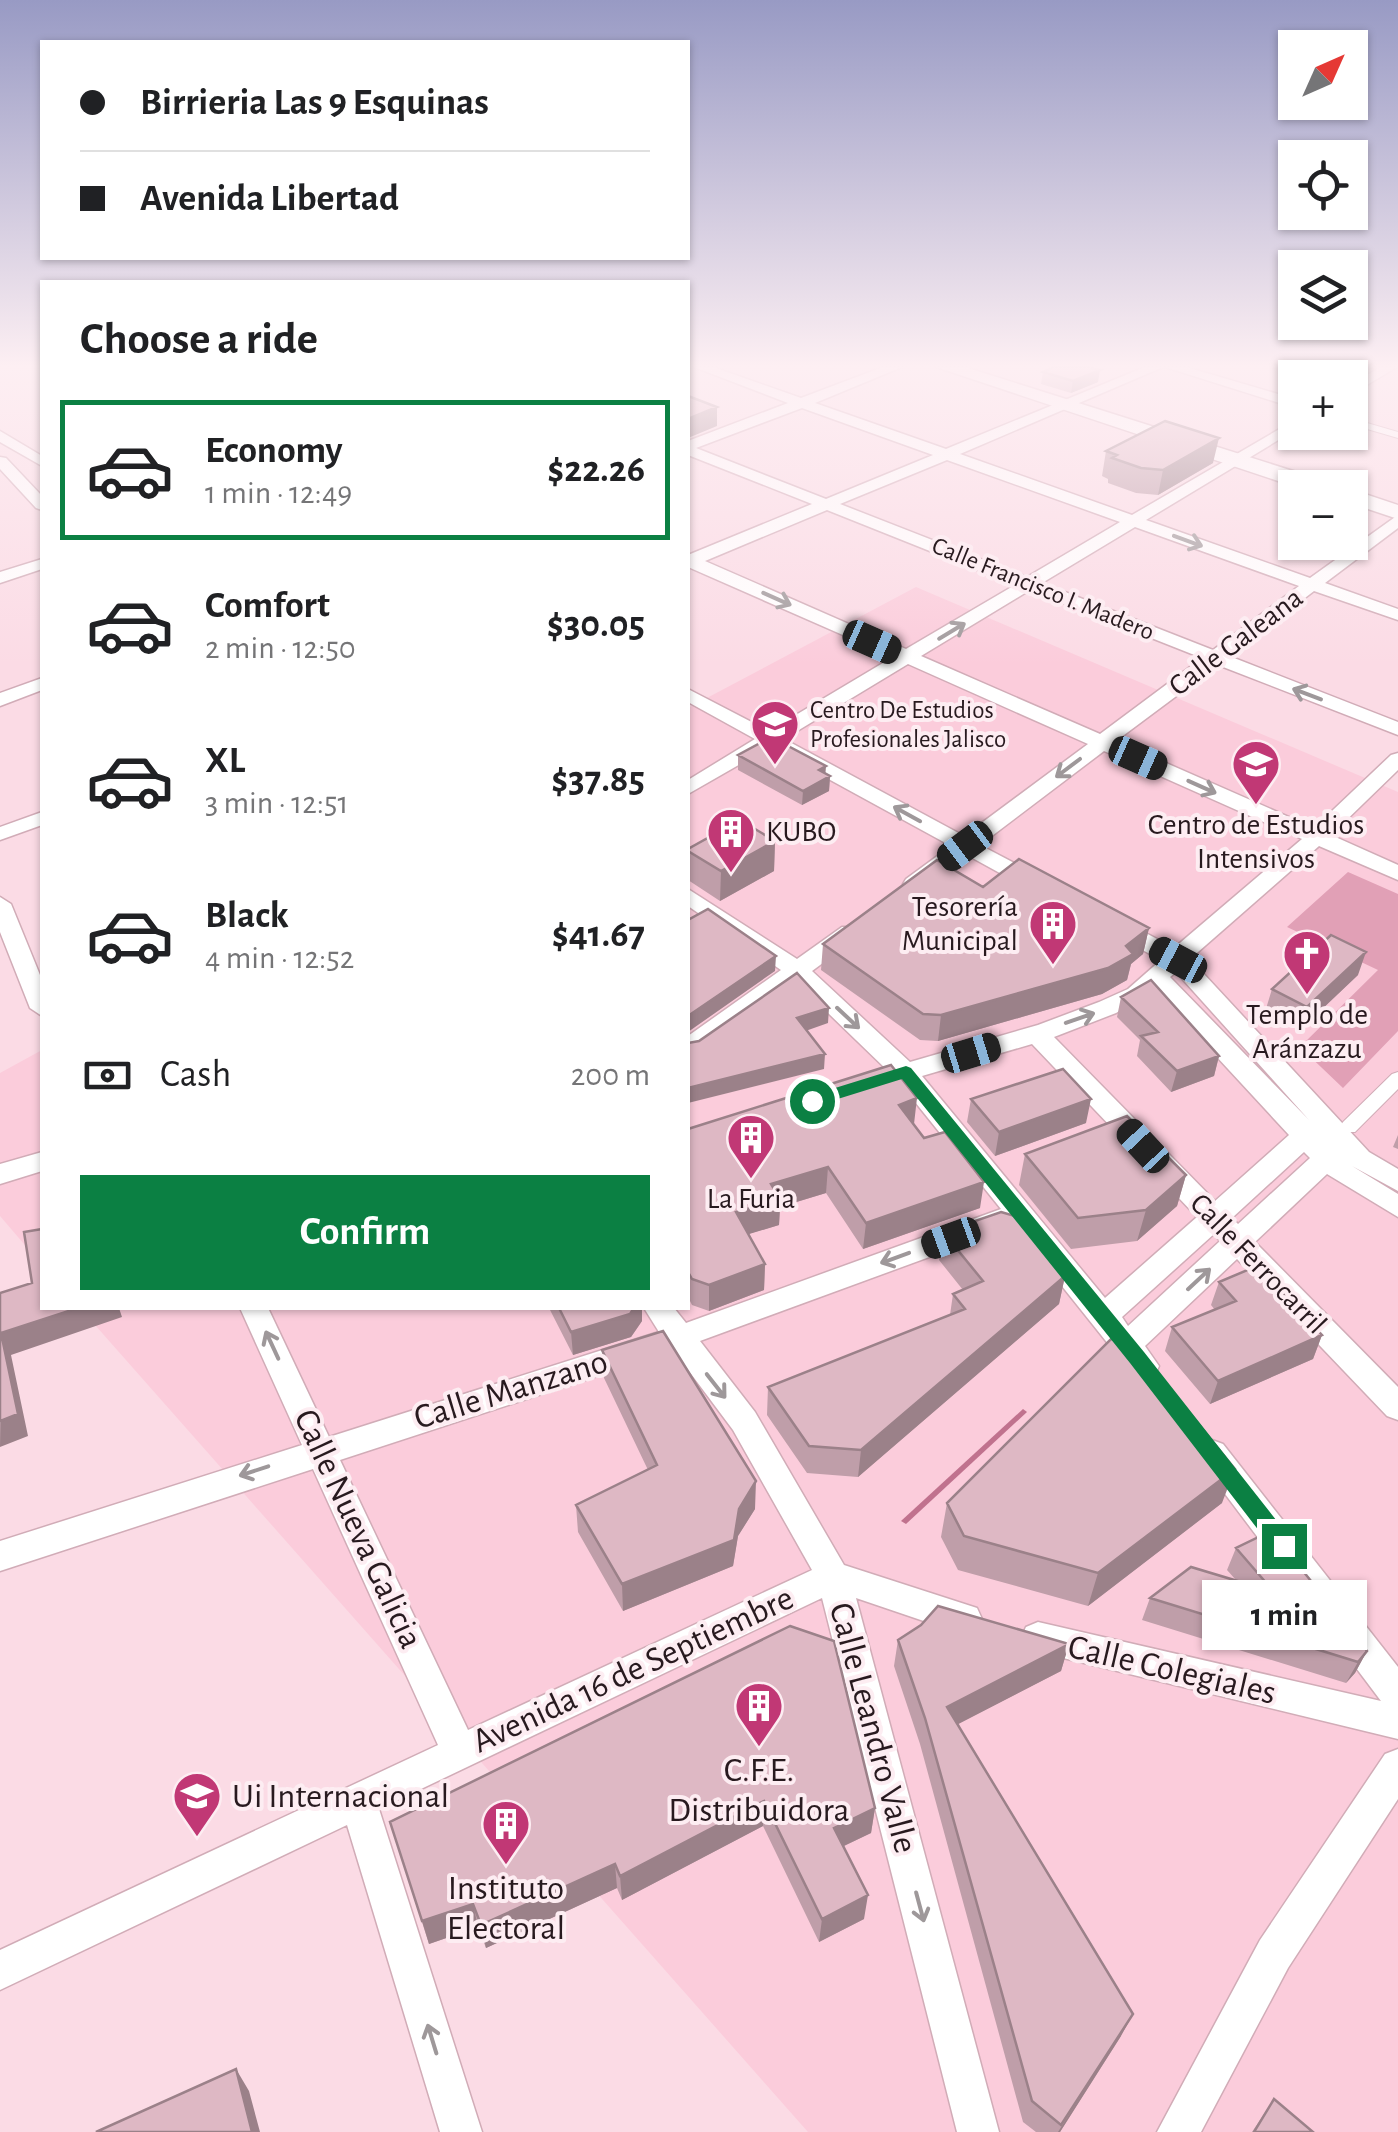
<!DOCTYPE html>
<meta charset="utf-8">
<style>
:root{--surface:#fff;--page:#f6f6f6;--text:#202124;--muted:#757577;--line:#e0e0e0;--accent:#0b8043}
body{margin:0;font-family:"Alegreya Sans",sans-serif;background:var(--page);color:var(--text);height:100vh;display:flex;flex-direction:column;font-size:38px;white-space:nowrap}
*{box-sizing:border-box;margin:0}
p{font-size:32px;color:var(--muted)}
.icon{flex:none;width:55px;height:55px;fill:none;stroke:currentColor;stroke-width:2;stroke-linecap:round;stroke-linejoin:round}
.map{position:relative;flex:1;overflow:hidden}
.side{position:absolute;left:40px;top:280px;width:650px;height:1030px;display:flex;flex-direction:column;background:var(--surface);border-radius:0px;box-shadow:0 2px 8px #0004}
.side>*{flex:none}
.banner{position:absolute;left:40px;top:40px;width:650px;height:220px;border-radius:0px;box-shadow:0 2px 8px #0004;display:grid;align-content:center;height:220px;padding:0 40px;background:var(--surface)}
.needle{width:65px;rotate:45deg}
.tools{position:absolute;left:1278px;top:30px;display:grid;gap:20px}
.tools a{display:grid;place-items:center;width:90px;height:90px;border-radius:0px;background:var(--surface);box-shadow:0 2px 8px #0004;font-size:50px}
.end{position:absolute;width:45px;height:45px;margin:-22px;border:12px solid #0b8043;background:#fff;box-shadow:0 0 0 5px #fff}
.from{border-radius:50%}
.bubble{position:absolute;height:70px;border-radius:0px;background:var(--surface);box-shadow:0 2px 8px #0004;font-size:32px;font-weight:700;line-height:70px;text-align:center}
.car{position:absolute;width:30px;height:60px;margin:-30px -15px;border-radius:12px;box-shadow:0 0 8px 2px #0007;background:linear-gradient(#222 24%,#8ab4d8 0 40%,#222 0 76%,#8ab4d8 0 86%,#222 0)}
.banner b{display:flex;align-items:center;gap:35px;height:95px;font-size:38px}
.banner b+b{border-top:2px solid var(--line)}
.banner i{width:25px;height:25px;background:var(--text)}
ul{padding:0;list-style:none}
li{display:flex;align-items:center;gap:30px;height:140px;margin:0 20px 15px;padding:0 20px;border:5px solid transparent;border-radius:0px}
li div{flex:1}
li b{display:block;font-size:38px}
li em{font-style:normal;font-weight:700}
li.current{border-color:var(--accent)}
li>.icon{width:90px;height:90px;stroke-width:1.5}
h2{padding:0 40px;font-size:45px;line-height:120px}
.pay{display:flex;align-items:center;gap:25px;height:110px;padding:0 40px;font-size:38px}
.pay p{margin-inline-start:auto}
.action{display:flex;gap:20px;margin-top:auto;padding:20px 40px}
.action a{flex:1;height:115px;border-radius:0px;background:var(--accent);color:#fff;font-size:40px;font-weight:700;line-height:115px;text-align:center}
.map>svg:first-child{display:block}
.built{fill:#fbccdb}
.green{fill:#e1a0b6}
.water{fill:#c0728e}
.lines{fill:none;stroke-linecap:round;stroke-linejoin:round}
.pedestrian-casing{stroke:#d1acb7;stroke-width:2}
.minor-casing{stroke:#d1acb7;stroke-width:3}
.secondary-casing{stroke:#d1acb7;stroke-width:3}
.pedestrian{fill:#fff;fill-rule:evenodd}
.minor{fill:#fff;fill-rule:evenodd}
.secondary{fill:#fff;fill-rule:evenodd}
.wall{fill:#bf9ea9}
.shaded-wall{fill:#9b8189}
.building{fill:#deb8c4;stroke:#9b8189;stroke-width:2.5}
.oneway{stroke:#9e989a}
.route{fill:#0b8043}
.labels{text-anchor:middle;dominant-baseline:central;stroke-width:8;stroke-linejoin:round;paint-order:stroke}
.far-street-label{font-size:25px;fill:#281a1f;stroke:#fdedf2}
.far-poi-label{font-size:25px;fill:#281a1f;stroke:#fdedf2;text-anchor:start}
.street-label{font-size:30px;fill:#281a1f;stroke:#fdedf2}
.poi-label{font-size:30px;fill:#281a1f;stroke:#fdedf2}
.near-street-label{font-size:35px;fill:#281a1f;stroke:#fdedf2}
.near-poi-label{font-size:35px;fill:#281a1f;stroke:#fdedf2}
</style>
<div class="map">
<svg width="1398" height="2132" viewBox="0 0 1398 2132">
<rect width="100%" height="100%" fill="#fbdbe5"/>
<!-- built -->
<path class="built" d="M916,587l482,205v1340h-590l-728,-824h608v-600z
M42,1050v215l-42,-49v-143z"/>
<!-- green -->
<path class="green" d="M1348,872l50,22v137l-55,57 -43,-41 78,-77 -91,-43z"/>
<!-- water -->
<path class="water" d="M1023,1409l4,3 -121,112 -5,-3z"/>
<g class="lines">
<!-- pedestrian casing -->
<g class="pedestrian-casing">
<path id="pedestrian" d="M1350,418l48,14v6l-48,-14z
M1398,1072v17l-43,43h-12l-3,-5 3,-5 49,-48z"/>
</g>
<!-- minor casing -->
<g class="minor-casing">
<path id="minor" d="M694,367h19l88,31 82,-31h19l-87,36 131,46 199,-82h18l-203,87 172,61 163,-95v10l-149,90 164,58 88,-63v13l-73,55 73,26v11l-84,-29 -85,65 169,66v13l-180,-70 -102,76 198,87 77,-73 7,-2v17l-67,65 67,30v15l-79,-34 -129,113 179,193 29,17v22l-46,-25 46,28v23l-71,-43 -72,68 143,145v33l-11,-4 -150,-157 -92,87 14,20 -4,9 -11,3 -11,-3 -119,-149 -314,115 55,71 89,153 133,43 5,11 -5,11 -12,5 -109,-37 143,534h-42l-135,-534 -443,211 103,323h-42l-93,-307 -347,165v-40l438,-205 -125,-276 -313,102v-30l302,-96 -62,-137h28l61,129 330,-105 -15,-24h30l12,15 315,-114 -102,-127h-17l-4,-6 8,-7 -90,-87 -99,72 -9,2v-20l93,-66 -93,-64v-17l109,70 45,-32h16l3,5 -3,5 -46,34 98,91 128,-37 61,-23 29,-13 33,-29 -50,-27 -3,-5 3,-5h16l47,25 128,-109 -198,-88 -124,94 63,33 3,5 -3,5h-16l-60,-33 -53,36 -8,-2 -3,-5 3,-5 45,-33 -181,-99 -82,47v-14l67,-41 -67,-37v-13l81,42 124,-74 -205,-90v-12l124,-51 -124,-49v-14l100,-38zM802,408l131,47 -107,44 -130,-51zM947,460l173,62 -93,55 -187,-73zM827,510l188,75 -109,64 -201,-88zM1135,527l164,59 -86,64 -171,-67zM1030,590l172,68 -102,76 -179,-78zM908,664l180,80 -124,92 -180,-97zM1176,972l133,148 -139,-143zM1155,990l134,145 -74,66 -161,-164 62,-24zM1032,1044l165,173 -92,81 -183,-222zM1304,1152l6,6 -72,66 -6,-6zM1214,1234l6,7 -92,85 -6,-9zM674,1351l59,79 79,140 -344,160 -128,-270z
M1165,367h21l109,32v9z
M1381,367h16l-47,28v-10z
M0,431l42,25v10l-42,-24z
M0,457l6,1 36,38v14l-6,-2 -36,-39z
M42,559v10l-42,14v-11z
M42,678v12l-42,16v-13z
M42,812v13l-42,15v-13z
M0,897l11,7 31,76v36l-12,-8 -30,-76z
M42,1152v19l-42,13v-20z
M1212,1440l11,4 175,223v72l-372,-90 -5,-11 5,-11 12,-5 343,79 -180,-239 -5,-9 5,-9z
M1398,1749v50l-110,169 -87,164h-44l103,-192 125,-186z"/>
</g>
<!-- secondary casing -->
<g class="secondary-casing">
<path id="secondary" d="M936,367h29l366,116 3,5h-35z
M1350,489l48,16v14l-48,-16z"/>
</g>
<!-- pedestrian -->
<use href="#pedestrian" class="pedestrian"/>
<!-- minor -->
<use href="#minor" class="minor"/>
<!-- secondary -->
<use href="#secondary" class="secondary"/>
</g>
<!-- wall -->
<path class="wall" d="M1043,372l55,10 -27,11 -30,-9z
M1106,451l107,12 -55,32 -22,-2 -28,-10v-4l-6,-3z
M738,755l87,19 5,2 -1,15 -27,14 -64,-35z
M775,841l-1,30 -54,30 -32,-21v-31z
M983,887l166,41 -6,26 -12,10 -4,16 -25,14 -164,47 -18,-1 -99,-70 2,-26z
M1358,975l-58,55 -35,-18 7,-23z
M1121,997l98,59 -5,20 -43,16 -34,-36 3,-16 -23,-23z
M971,1099l115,24 -91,33 -28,-34z
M913,1124l67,84 -117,41 -37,-56 -46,14 -1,18 -31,9 17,30 -1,26 -55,21 -17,-6 -4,-8v-168z
M1398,1135v14l-5,-2z
M1025,1154l161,21 -9,31 -40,35 -66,8 -52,-64z
M943,1232l122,44 -6,28 -201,173 -51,-4 -40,-58 1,-28 182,-72 3,-21 10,-4 -24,-30z
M1219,1282l103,53 -9,24 -103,45 -45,-53 7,-24 43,-17 -4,-5z
M549,1308h93v13l-11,16 -58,18z
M602,1350l153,159 -17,27 -5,30 -110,45 -45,-79 -2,-27 72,-35 -44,-92z
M947,1503h275l-134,103 -130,-36 -17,-33z
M1236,1548l131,103 -12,22 -9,10 -204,-63 8,-22 86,-18 -9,-10z
M790,1626l85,182 -4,25 -27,13 20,73 -45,23 -56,-116 -141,74 -5,-12 -131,60 -8,-21 -49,17 -39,-122z
M898,1640l171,4 -8,27 -104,53 164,312 -61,96h-24l-13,-10 -103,-378 -26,-78z
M1274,2099l39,33h-61z"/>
<!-- shaded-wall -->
<path class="shaded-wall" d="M1100,370l-2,12 -27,11 2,-12z
M717,407v19l-29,12v-19z
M1219,438l-6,25 -55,32 5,-25z
M826,766l-1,13 5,-3 -1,15 -27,14 1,-14 16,-21z
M775,841l-1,30 -54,30 1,-30z
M1149,928l-6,26 -12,10 -4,16 -25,14 -164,47 3,-26 185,-69z
M1366,952l-8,23 -58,55 7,-23z
M776,956l-1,15 -87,61v-16z
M829,1008l-1,15 -31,11v-16z
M825,1054l-1,15 -136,34v-15z
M1219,1056l-5,20 -43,16 6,-21z
M917,1098l-3,26 -15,-19z
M1091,1099l-5,24 -91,33 4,-24z
M828,1167l-2,26 -46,14 -1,18 -43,13v-26l35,-28z
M1186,1175l-9,31 -40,35 9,-31z
M984,1182l-4,26 -117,41 3,-26z
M765,1264l-1,26 -55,21v-26z
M1065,1276l-6,28 -201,173 3,-27z
M78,1308h41l3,9 -111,38 17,81 -28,11 1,-114z
M634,1308h8v13l-11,16 -58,18 -2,-23z
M1322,1335l-9,24 -103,45 8,-23z
M1235,1469l-13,34 -134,103 10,-33z
M756,1481l-1,28 -17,27 -5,30 -110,45 -1,-27 117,-75z
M1069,1644l-8,27 -120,62 6,-26z
M1367,1651l-12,22 -9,10 12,-21z
M764,1801l-1,25 -141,74 -2,-24z
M875,1808l-4,25 -40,19 3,-24z
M615,1864l2,24 -131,60 -5,-23z
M868,1895l-4,24 -45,23 3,-23z
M473,1904l5,23 -49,17 -7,-23z
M1133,2014l-12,22 -61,96h-2z
M236,2069l13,22 11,41h-8z"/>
<!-- building -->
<path class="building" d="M1054,367h34l12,3 -27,11 -30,-9z
M688,396l29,11 -29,12z
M1165,421l54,17 -56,32 -22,-2 -29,-10 5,-3 -11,-4z
M771,737l55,29 -7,4 11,6 -27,15 -65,-36z
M740,820l35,21 -54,30 -33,-20v-2z
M1019,859l130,69 -23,18 7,8 -25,14 -167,47 -18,-1 -100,-70 114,-84 46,27z
M708,909l68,47 -88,60v-96z
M1331,935l35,17 -59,55 -35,-18z
M797,973l32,35 -32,10 28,36 -137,34v-45l11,-2z
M1151,980l68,76 -42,15 -36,-35 17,-4 -37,-35z
M891,1065l26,33 -18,7 25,33 21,-6 39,50 -118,41 -38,-56 -57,17 9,15 -44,13 29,52 -56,21 -17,-6 -4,-7v-143z
M1063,1069l28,30 -92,33 -28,-33z
M1127,1116l59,59 -40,35 -68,8 -53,-64z
M1001,1212l14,4 50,60 -204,174 -52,-4 -41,-59 197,-78 -12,-15 30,-13 -40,-49z
M42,1229v79h36l-77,25 17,81 -18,7v-128l32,-10 -8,-51z
M1257,1266l65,69 -104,46 -46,-54 64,-26 -17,-19z
M559,1308h75l-4,6 -59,18z
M663,1331l93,150 -17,28 -5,31 -112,44 -46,-79 81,-40 -55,-115z
M1111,1339l21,3 103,127 -137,104 -134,-37 -17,-33z
M1271,1531l96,120 -9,11 -208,-64 41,-31 83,25 -38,-44z
M938,1606l131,38 -122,63 186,307 -72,111 -29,-24 -107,-383 -27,-78 23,-15z
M790,1626l44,15 41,167 -41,20 34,67 -46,24 -58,-118 -144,75 -5,-12 -134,61 -8,-21 -51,17 -32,-99z
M236,2069l16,63h-156z
M1274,2099l39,33h-59z"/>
<!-- one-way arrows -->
<defs><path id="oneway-shaft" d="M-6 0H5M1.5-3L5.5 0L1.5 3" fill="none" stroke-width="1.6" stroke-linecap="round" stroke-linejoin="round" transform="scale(2.5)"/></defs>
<g class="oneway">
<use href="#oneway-shaft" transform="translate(1188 541) rotate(20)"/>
<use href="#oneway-shaft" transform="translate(777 599) rotate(24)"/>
<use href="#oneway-shaft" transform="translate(952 631) rotate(-31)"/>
<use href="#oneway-shaft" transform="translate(1307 694) rotate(-159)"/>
<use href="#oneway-shaft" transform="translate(1068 768) rotate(143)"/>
<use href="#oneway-shaft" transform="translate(1202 787) rotate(24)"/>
<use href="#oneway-shaft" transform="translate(907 814) rotate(-151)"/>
<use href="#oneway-shaft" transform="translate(848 1018) rotate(43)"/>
<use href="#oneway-shaft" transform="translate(1080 1018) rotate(-19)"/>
<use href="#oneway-shaft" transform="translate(895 1258) rotate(160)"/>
<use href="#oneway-shaft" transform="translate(1199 1279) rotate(-43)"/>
<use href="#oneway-shaft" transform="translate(272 1345) rotate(-115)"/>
<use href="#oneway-shaft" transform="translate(716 1386) rotate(52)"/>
<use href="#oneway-shaft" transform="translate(254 1471) rotate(162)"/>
<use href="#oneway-shaft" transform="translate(920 1907) rotate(75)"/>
<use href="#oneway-shaft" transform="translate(432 2039) rotate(-107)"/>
</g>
<!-- sky -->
<linearGradient id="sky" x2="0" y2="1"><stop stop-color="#989ac4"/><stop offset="0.55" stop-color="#fdeff3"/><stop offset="1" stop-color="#fdeff3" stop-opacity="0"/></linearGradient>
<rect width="1398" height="665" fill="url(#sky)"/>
<!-- route -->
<path class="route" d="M906,1066l5,2 233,284 147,187 3,7 -3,7h-15l-146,-190 -228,-284 -90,28 -9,-6 3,-4z"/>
<!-- icons -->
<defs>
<g id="university-pin" transform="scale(2.5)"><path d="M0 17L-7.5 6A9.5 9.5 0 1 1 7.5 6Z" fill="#c13875" stroke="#fdedf2"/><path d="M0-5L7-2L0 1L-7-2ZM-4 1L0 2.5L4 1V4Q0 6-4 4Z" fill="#fff"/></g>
<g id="building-pin" transform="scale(2.5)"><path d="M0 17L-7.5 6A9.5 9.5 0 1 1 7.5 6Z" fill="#c13875" stroke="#fdedf2"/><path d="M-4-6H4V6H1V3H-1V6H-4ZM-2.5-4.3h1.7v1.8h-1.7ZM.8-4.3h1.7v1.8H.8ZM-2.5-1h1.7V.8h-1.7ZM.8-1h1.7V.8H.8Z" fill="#fff"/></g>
<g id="church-pin" transform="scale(2.5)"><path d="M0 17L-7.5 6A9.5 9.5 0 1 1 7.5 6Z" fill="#c13875" stroke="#fdedf2"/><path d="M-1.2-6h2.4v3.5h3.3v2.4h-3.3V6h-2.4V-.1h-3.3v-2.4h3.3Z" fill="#fff"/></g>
</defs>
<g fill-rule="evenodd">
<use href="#university-pin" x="775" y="724"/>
<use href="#university-pin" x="1256" y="764"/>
<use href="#building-pin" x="731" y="832"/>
<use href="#building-pin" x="1053" y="924"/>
<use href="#church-pin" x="1307" y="954"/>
<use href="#building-pin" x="751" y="1138"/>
<use href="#building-pin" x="759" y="1706"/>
<use href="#university-pin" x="197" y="1796"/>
<use href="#building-pin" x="506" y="1824"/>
</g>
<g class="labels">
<!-- far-street labels -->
<g class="far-street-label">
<text transform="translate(1043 589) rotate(22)">Calle Francisco I. Madero</text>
</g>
<!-- far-poi labels -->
<g class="far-poi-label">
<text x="810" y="710">Centro De Estudios<tspan x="810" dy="29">Profesionales Jalisco</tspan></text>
</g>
<!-- street labels -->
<g class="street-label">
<text transform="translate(1236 642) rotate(-37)">Calle Galeana</text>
<text transform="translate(1258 1264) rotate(46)">Calle Ferrocarril</text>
</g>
<!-- poi labels -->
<g class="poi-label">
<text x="1256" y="825">Centro de Estudios<tspan x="1256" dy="34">Intensivos</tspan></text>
<text x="766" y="832" text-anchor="start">KUBO</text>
<text x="1018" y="907" text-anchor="end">Tesorería<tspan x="1018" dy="34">Municipal</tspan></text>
<text x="1307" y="1015">Templo de<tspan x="1307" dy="34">Aránzazu</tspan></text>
<text x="751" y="1199">La Furia</text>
</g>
<!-- near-street labels -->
<g class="near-street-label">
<text transform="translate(511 1390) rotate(-17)">Calle Manzano</text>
<text transform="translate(358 1529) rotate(65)">Calle Nueva Galicia</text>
<text transform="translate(633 1670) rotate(-25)">Avenida 16 de Septiembre</text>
<text transform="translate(1172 1670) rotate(13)">Calle Colegiales</text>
<text transform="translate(873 1728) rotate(75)">Calle Leandro Valle</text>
</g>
<!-- near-poi labels -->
<g class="near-poi-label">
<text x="759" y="1770">C.F.E.<tspan x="759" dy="40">Distribuidora</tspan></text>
<text x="232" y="1796" text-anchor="start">Ui Internacional</text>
<text x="506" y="1888">Instituto<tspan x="506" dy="40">Electoral</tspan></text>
</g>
</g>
</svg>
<div class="tools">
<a><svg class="needle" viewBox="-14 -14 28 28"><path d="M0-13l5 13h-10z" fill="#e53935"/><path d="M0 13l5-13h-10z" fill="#757577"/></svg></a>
<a><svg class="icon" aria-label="locate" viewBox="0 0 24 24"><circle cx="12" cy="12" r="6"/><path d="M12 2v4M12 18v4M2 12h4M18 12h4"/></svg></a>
<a><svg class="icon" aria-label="layers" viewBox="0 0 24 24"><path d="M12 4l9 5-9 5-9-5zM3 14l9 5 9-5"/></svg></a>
<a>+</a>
<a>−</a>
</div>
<i class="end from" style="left:812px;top:1101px"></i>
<i class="end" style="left:1284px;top:1546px"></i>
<div class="bubble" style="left:1202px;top:1580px;width:165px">1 min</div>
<i class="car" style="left:872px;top:642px;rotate:114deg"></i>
<i class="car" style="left:1138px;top:758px;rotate:114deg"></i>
<i class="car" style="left:965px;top:846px;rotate:233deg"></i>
<i class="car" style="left:1178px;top:960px;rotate:298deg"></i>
<i class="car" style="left:971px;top:1053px;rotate:73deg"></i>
<i class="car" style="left:1143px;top:1146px;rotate:317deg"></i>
<i class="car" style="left:951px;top:1238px;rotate:250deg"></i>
<div class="banner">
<b><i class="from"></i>Birrieria Las 9 Esquinas</b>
<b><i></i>Avenida Libertad</b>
</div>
<section class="side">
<h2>Choose a ride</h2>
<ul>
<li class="current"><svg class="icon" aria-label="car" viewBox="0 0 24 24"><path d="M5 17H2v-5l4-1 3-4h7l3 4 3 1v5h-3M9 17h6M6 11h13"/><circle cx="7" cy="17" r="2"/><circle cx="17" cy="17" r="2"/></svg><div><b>Economy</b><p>1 min · 12:49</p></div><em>$22.26</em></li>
<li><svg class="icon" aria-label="car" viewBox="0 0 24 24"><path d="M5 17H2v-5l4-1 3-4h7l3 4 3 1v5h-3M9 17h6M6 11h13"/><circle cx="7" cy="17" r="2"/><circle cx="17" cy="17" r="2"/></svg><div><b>Comfort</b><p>2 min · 12:50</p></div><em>$30.05</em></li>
<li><svg class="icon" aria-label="car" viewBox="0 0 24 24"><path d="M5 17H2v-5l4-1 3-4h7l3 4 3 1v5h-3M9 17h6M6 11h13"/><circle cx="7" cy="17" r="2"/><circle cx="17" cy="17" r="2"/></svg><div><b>XL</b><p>3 min · 12:51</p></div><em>$37.85</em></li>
<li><svg class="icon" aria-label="car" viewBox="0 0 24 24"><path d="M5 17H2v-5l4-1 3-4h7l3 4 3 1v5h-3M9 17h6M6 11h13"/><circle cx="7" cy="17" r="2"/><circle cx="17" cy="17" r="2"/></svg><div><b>Black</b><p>4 min · 12:52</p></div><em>$41.67</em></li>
</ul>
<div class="pay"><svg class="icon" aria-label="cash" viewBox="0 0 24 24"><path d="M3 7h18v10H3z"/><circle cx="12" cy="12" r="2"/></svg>Cash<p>200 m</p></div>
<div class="action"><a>Confirm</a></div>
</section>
</div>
